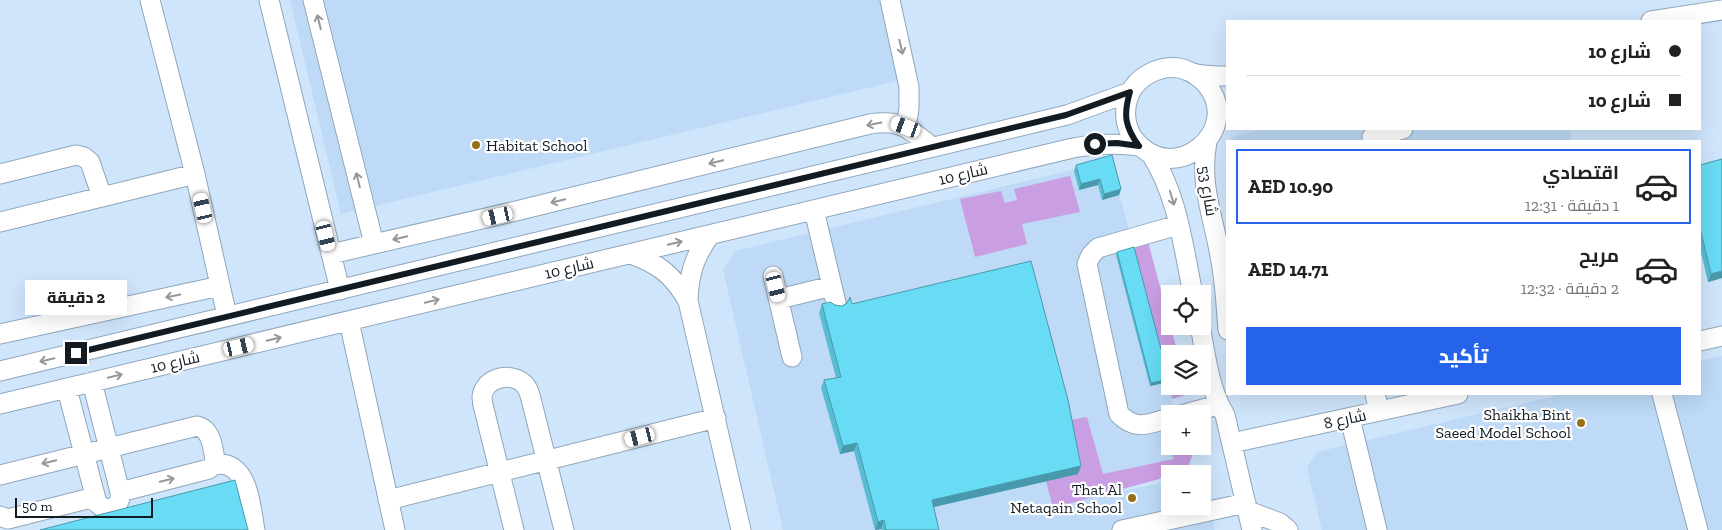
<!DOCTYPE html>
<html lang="ar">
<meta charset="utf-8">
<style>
:root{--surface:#fff;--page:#f6f6f6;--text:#222;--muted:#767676;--line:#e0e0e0;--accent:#2563eb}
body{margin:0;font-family:"Zilla Slab",Cairo,serif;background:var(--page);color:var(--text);direction:rtl;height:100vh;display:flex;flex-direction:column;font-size:19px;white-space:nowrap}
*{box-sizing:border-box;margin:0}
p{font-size:16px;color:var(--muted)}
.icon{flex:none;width:28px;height:28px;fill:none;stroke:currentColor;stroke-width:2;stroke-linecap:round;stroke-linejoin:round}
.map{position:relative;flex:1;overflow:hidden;direction:ltr}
.drawer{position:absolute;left:1226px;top:140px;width:475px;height:255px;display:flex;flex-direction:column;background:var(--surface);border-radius:0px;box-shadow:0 5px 20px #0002;direction:rtl}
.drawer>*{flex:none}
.guide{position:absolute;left:1226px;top:20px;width:475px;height:110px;border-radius:0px;box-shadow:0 5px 20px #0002;direction:rtl;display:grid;align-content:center;height:110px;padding:0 20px;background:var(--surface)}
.tools{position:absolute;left:1161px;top:285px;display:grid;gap:10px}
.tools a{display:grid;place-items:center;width:50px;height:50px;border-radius:0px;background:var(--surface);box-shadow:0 5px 20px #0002;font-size:25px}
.scale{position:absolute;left:15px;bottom:12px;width:138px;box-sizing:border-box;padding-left:5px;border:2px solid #121a22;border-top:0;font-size:14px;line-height:18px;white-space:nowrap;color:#121a22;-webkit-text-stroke:4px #fff;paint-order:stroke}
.end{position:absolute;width:22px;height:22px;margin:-11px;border:6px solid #121a22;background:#fff;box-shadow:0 0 0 2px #fff}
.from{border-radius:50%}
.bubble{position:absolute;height:35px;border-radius:0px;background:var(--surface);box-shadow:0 5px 20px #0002;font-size:16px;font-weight:800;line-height:35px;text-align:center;direction:rtl}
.car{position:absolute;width:15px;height:30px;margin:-15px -8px;border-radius:6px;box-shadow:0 0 4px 1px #0007;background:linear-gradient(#fff 24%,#345 0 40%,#fff 0 76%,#345 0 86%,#fff 0)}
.guide b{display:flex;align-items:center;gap:18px;height:48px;font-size:19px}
.guide b+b{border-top:1px solid var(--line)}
.guide i{width:12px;height:12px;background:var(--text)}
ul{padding:9px 0 0;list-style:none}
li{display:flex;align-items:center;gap:15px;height:75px;margin:0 10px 8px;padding:0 10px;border:2px solid transparent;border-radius:0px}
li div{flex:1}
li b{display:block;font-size:19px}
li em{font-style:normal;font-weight:800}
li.selected{border-color:var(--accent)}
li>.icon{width:45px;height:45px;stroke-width:1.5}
.button{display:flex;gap:10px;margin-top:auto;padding:10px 20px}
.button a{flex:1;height:58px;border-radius:0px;background:var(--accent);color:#fff;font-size:20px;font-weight:800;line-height:58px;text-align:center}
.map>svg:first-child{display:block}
.built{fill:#bedaf6}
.green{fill:#ca9ee3}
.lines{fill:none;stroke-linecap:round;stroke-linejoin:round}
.minor-casing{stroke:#90a6bb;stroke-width:21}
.minor{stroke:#fff;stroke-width:19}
.wall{fill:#59bcd3}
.shaded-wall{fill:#4999ac}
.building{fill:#68dbf5;stroke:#4999ac}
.oneway{stroke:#94989c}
.route{stroke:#121a22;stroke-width:6}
.poi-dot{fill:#957019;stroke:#fff;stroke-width:2}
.labels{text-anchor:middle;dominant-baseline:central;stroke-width:4.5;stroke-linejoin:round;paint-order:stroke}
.poi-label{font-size:16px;fill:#121a22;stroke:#fff;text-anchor:end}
.street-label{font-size:16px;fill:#121a22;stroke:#fff}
</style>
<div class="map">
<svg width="1722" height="530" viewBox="0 0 1722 530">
<rect width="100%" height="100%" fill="#cfe5fb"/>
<!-- built -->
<path class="built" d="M290,0h604l19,77 -572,137z
M1268,129h301l3,12h-340l-1,-4z
M1110,161l12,42 53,211h-5v32h21l3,5 -8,21 -16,2v2l-88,24 88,-19v25h32l1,-18 3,2 9,40h-432l-60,-260 12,-19z
M1722,356v174h-400l-15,-62 10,-16 246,-58h137v-33z"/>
<!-- green -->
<path class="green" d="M1070,176l10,36 -58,12 5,20 -52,13 -15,-58 41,-8 4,12 12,-3 -3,-11z
M1147,238l31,116h-8v32h17l2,8 -17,5 -41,-157z
M1087,417l16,57 71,-15 -10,-34 6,-1v22h21l3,5 -8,21 -16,2v2l-117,32 -7,-27 33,-8 -3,-6 -6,-47z"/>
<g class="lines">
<!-- minor casing -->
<g class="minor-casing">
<path id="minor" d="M150,0l45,174 32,142
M269,0l71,290
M313,0l61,244
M890,0l19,87v21l-3,19
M1651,21l71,-11
M1194,74c4,3 9,6 12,10 39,45 -33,107 -73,54 -9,-13 -9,-30 -4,-43 8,-19 31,-30 50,-27 6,1 12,5 18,6 10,2 20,2 31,2
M1372,137l31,-8
M1207,142c-8,42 6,73 13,114 5,24 6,49 8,74
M1151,154c27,42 32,92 42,140
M0,174l76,-19 8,2 6,5 12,35
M814,210l22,93
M0,222l195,-48
M710,235c-16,22 -21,39 -22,66l53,229
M331,254l185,-43 354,-87c31,-5 39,5 62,23
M631,254c28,10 42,21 57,47
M773,276l19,81
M779,299l53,-13
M349,321l46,209
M1200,326c6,30 9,63 25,89l27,115
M0,334l220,-48
M1700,341l22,-5
M0,371l1067,-256 63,-23
M67,389l30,114c11,11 25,4 23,-11l-28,-110
M1375,394l4,17
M1662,394l36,136
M0,404l1073,-256c23,-4 43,-5 66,-2
M1185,414l33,-9
M1170,418c-21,5 -33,14 -51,-4l-32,-150 4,-9 7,-7 80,-23
M1350,418l27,112
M1232,443l226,-49
M215,464c4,0 8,0 12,1 23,8 24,45 28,65
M0,475l197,-49c14,3 16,21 18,34v4l-6,5 -89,23
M388,500l328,-82
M1248,511l32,12 8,7
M0,516l8,3 87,-22
M514,530l-30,-121c-1,-3 -2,-8 -2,-12 2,-20 30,-26 43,-12 3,3 5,10 6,14l33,131
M1122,530l124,-27"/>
</g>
<!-- minor -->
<use href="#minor" class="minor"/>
</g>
<!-- wall -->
<path class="wall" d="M1722,159v119l-14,4 -8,-34v-83z
M1076,165l45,24 -2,6 -17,5 -4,-15 -19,5 -5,-19z
M1117,252l52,127 -1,3 -18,4 -34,-131z
M822,304l20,2 10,-2 226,170 -144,33 5,23h-57l-1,-1 -6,1 -21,-79 -14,3 -19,-66 3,-8 12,-2 -17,-65z"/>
<!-- shaded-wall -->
<path class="shaded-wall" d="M1100,179l-2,6 -19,5 2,-6z
M1121,189l-2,6 -17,5 2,-6z
M1722,271v7l-14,4 3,-8z
M1169,379l-1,3 -18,4 1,-3z
M857,443l-3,8 -14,3 3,-8z
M1081,466l-3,8 -149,34 3,-8z
M884,520l-3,9 -6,1 3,-8z"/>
<!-- building -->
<path class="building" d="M1112,155l9,34 -17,5 -4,-15 -19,5 -5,-19z
M1722,159v112l-11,3 -11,-46v-63z
M1134,247l35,132 -18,4 -34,-131z
M1031,261l37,139 13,66 -149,34 7,30h-53l-2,-10 -6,2 -21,-79 -14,3 -19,-66 17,-3 -19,-73 8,-2 5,3 7,1 5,-3 3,-6 2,7z
M235,480l13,50h-208z"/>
<!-- one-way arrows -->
<defs><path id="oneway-shaft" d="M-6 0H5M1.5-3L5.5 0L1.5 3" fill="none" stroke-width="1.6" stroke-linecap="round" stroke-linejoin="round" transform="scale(1.25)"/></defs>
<g class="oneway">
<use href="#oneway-shaft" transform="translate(319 22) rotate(-104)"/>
<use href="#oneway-shaft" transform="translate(901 47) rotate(77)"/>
<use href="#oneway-shaft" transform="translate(874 124) rotate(169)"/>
<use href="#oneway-shaft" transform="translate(716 162) rotate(166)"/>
<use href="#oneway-shaft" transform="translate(358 180) rotate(-104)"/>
<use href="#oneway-shaft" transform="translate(1172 198) rotate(73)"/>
<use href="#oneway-shaft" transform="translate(558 201) rotate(166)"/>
<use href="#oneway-shaft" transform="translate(400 238) rotate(167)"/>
<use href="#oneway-shaft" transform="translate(675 243) rotate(-14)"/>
<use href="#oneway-shaft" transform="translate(173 296) rotate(168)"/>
<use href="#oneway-shaft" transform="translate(432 301) rotate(-14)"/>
<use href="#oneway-shaft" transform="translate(274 339) rotate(-13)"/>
<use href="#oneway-shaft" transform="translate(47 360) rotate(167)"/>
<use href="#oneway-shaft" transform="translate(115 376) rotate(-13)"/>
<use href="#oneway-shaft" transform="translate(49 462) rotate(166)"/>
<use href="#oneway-shaft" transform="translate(167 480) rotate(-14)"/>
</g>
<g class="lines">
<!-- route -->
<path class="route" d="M76,353l990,-238 64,-23c-7,23 -5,35 9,54l-22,-3 -22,1"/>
</g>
<!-- markers -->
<g class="poi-dot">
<circle cx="476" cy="145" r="5"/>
<circle cx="1581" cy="423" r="5"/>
<circle cx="1132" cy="498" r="5"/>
</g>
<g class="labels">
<!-- poi labels -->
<g class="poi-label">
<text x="486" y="145" text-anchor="start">Habitat School</text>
<text x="1571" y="414">Shaikha Bint<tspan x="1571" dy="18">Saeed Model School</tspan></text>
<text x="1122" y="489">That Al<tspan x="1122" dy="18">Netaqain School</tspan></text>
</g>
<!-- street labels -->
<g class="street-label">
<text transform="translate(963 174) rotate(-13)">شارع 10</text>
<text transform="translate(1208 191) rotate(81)">شارع 53</text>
<text transform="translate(569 268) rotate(-13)">شارع 10</text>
<text transform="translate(175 362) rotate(-13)">شارع 10</text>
<text transform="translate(1345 419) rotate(-12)">شارع 8</text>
</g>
</g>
</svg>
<div class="tools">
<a><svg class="icon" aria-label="locate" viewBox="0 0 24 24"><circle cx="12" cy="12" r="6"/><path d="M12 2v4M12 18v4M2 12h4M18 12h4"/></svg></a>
<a><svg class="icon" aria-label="layers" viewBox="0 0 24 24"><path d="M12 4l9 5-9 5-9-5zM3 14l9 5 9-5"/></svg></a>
<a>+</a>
<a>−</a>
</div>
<div class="scale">50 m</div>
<i class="end from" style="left:1095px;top:144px"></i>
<i class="end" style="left:76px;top:353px"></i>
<div class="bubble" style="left:25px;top:280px;width:102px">2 دقيقة</div>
<i class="car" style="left:906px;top:127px;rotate:290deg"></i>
<i class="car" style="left:203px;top:208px;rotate:347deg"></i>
<i class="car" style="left:498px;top:216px;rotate:257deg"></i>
<i class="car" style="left:326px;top:236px;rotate:166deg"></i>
<i class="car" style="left:776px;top:287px;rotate:166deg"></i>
<i class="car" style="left:239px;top:347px;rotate:77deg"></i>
<i class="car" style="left:640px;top:437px;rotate:256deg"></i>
<div class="guide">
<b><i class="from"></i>شارع 10</b>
<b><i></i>شارع 10</b>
</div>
<section class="drawer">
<ul>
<li class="selected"><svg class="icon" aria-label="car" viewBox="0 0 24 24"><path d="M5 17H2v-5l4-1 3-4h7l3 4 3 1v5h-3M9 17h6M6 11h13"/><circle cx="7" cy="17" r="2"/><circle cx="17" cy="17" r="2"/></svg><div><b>اقتصادي</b><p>1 دقيقة · 12:31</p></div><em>AED 10.90</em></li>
<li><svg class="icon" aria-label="car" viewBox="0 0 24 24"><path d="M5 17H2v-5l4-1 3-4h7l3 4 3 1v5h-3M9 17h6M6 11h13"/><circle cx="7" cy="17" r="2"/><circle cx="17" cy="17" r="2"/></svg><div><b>مريح</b><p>2 دقيقة · 12:32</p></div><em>AED 14.71</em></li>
</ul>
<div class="button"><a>تأكيد</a></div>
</section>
</div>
